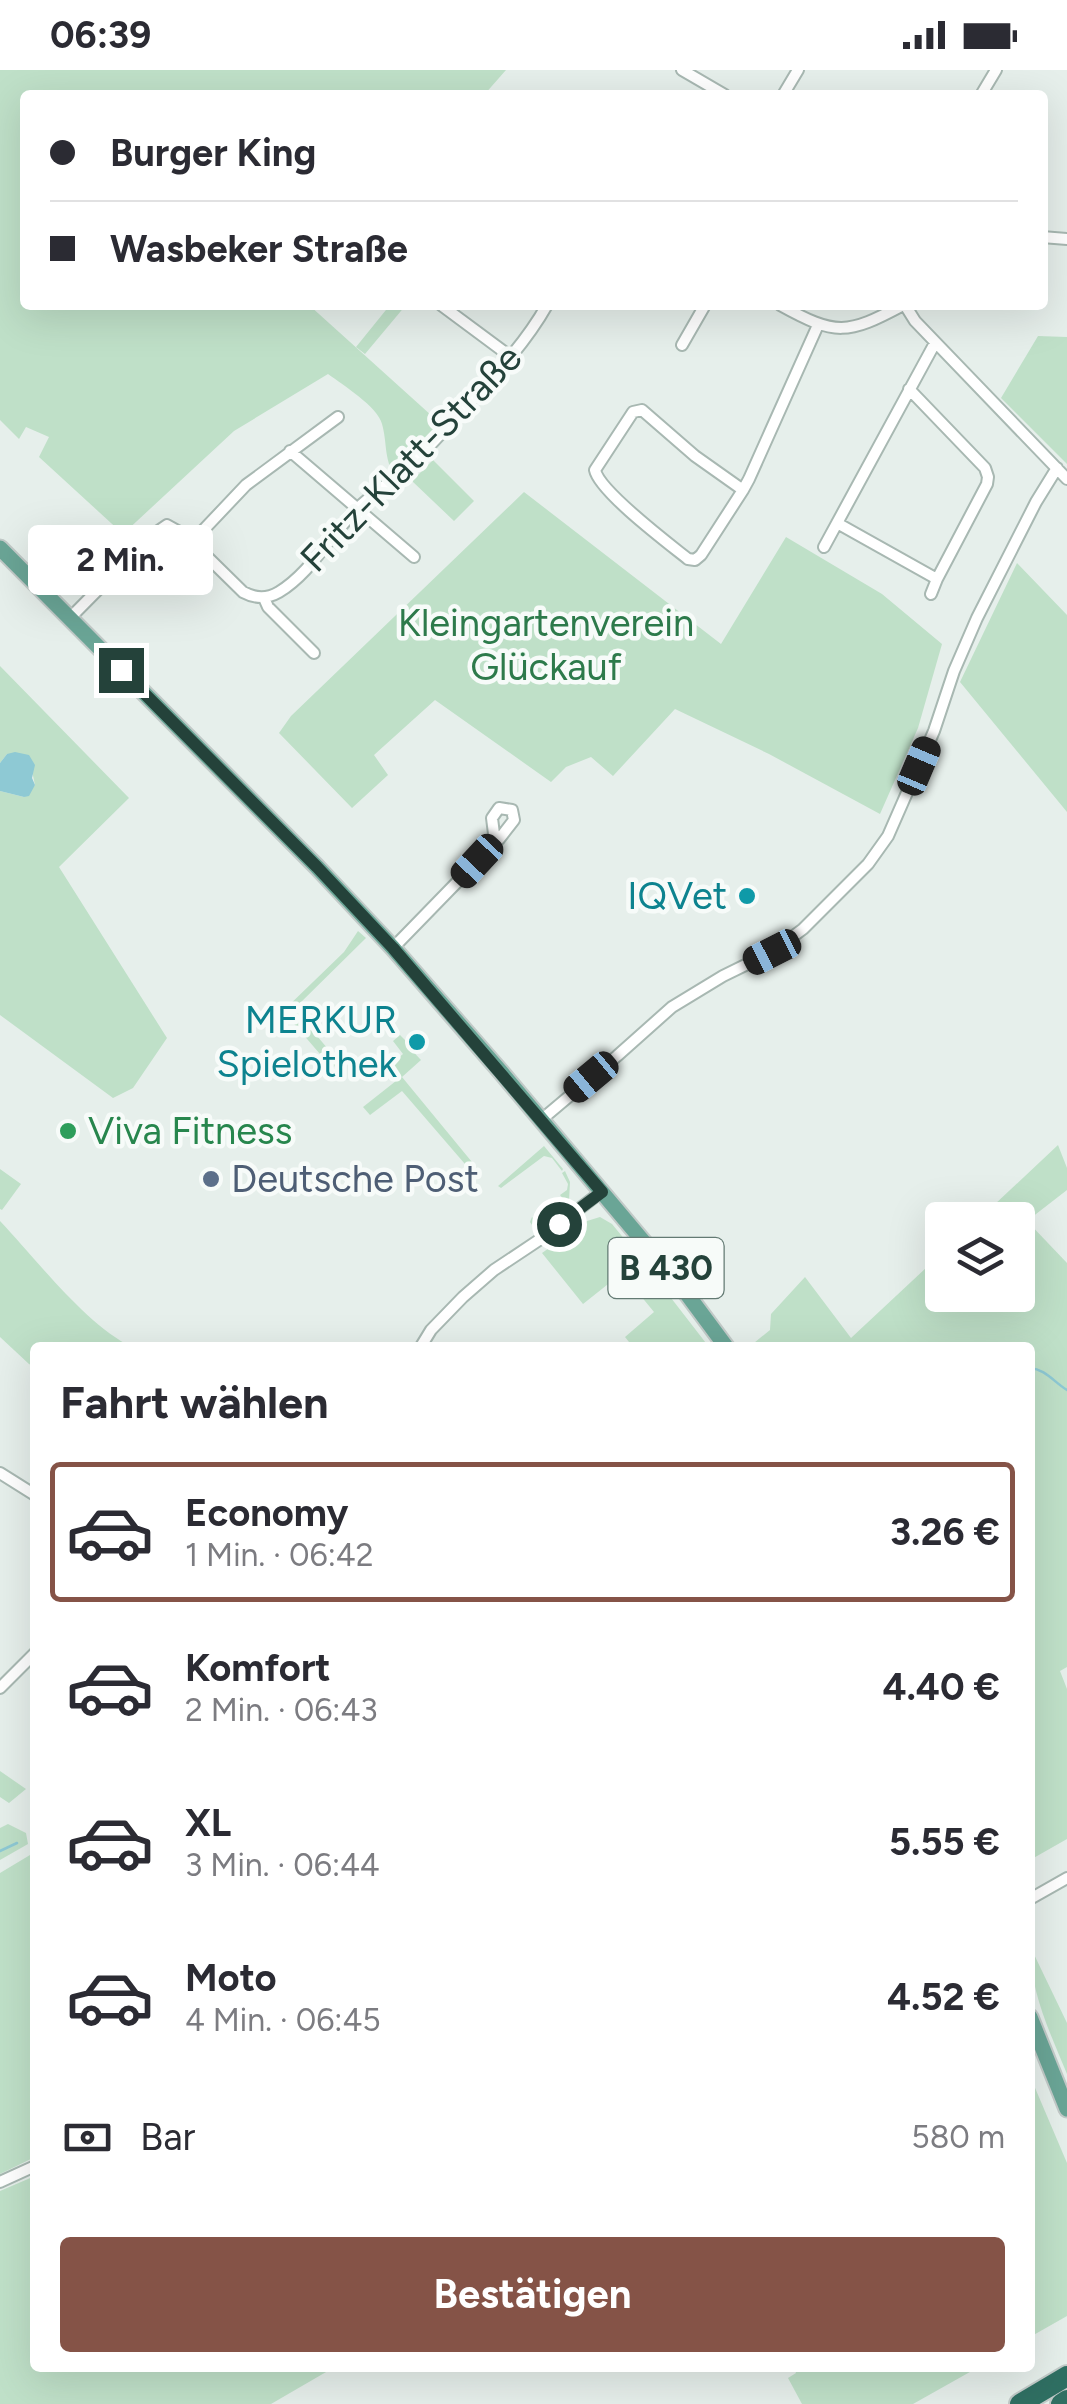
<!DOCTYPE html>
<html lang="de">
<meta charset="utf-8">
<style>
:root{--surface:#fff;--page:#f2f2f3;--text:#2b2b33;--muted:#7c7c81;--line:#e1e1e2;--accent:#855347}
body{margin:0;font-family:Figtree,sans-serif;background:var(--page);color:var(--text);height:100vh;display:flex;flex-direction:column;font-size:38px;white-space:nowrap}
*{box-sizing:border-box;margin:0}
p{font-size:32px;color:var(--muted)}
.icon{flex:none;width:55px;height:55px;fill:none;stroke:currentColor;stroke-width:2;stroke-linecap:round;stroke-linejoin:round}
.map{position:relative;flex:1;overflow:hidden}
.drawer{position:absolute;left:30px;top:1272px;width:1005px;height:1030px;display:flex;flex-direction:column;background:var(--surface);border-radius:10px;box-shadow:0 10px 40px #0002}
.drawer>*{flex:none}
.top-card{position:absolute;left:20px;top:20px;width:1028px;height:220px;border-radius:10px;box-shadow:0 10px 40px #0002;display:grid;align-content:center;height:220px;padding:0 30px;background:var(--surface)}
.controls{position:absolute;left:925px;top:1132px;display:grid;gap:20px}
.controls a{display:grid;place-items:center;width:110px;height:110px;border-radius:10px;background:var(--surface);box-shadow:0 10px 40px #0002;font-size:50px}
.end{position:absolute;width:45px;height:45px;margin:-22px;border:12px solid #24423a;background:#fff;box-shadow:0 0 0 5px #fff}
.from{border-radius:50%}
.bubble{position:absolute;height:70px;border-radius:10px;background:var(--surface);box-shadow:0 10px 40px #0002;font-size:32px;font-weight:700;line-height:70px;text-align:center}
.car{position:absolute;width:30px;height:60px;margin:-30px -15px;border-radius:12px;box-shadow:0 0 8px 2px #0007;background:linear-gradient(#222 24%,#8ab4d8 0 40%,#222 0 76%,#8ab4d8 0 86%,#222 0)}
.top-card b{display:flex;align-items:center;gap:35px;height:95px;font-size:38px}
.top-card b+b{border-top:2px solid var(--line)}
.top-card i{width:25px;height:25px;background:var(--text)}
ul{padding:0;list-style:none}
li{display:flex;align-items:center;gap:30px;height:140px;margin:0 20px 15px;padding:0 10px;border:5px solid transparent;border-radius:10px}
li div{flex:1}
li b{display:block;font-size:38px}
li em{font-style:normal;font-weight:700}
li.active{border-color:var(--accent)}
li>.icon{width:90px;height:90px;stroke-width:1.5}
h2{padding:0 30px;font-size:45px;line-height:120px}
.pay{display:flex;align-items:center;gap:25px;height:110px;padding:0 30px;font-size:38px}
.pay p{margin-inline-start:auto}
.primary-button{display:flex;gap:20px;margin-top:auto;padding:20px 30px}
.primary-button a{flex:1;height:115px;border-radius:10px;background:var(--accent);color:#fff;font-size:40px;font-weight:700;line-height:115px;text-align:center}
.status{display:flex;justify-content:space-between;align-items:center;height:70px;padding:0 50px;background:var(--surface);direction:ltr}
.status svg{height:28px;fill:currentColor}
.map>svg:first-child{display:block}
.green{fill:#bfe0c8}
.water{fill:#8ec9d4}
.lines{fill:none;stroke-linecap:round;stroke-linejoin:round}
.stream{stroke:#8ec9d4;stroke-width:2.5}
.minor-casing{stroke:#a8b8b2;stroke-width:14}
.primary-casing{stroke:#c2cac8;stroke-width:19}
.motorway-casing{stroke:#c2cac8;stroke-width:24}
.minor{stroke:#fff;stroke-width:10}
.primary{stroke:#6aa596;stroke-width:15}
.motorway{stroke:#2f6f62;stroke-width:20}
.route{stroke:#24423a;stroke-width:12}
.culture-dot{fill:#0f9aa8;stroke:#f7fbf9;stroke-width:4}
.leisure-dot{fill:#2e9e5b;stroke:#f7fbf9;stroke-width:4}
.service-dot{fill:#5c6f8a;stroke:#f7fbf9;stroke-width:4}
.labels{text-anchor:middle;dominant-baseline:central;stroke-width:9;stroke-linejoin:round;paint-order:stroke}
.shield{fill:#f7fbf9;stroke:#637a73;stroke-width:2.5}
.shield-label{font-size:35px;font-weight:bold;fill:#24423a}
.street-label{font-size:38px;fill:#24423a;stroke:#f7fbf9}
.park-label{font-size:38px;fill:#2d7a4b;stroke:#f7fbf9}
.culture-label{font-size:38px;fill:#0d838f;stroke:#f7fbf9;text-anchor:end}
.leisure-label{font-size:38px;fill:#27864d;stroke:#f7fbf9;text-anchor:start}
.service-label{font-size:38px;fill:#4e5e75;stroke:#f7fbf9;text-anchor:start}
</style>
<div class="status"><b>06:39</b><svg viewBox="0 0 49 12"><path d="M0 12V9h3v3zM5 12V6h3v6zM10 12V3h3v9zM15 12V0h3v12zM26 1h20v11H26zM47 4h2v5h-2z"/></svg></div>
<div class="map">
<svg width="1067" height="2334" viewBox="0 0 1067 2334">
<rect width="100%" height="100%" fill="#e6efeb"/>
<!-- green -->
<path class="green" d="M0,0h506l-22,25h-459v210h284l133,120 -50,47c-8,-19 -5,-30 -10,-48 -4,-17 -39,-39 -54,-50l-94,57 -111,103 -84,-77 10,-20 -23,-10 -7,12 -19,-19z
M390,235h16l-41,49 -9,-7z
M1038,266l29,1v127l-66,-66z
M433,390l41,41 -20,20 -42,-40z
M524,422l197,152 65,-107 96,57 60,50 -24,84 -38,86 -111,-60 -94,-45 -62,67 -22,-19 -25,10 -15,15 -116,-82 -61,55 14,20 -36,33 -73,-75 12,-17z
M1017,493l50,52v197l-107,-130z
M0,596l129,132 -70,69 108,171 -34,50 -20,10 -113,-83v-224l24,6 11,-12 -3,-14 -25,-17 -7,9z
M358,861l8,7 -72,71 46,54 -8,5 -49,-57 61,-59z
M400,965l6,6 -1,2 16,17 -19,17 79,96 -4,5 -75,-87 -32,24 -7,-8 38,-30 -9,-14 11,-9 -10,-13z
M1058,1075l9,23v22l-40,31 40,42v404l-7,4 7,18v150l-37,21v-512l-281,-1 21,-17 1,-16 34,-37 46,61 91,-85v42h76v-75h-40z
M544,1076l19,23 -1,2 -10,-13 -8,-2 -43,32 -3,-2z
M0,1099l21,15 -19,26 -2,-1z
M565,1101l5,11 -1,19 -21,19 -14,8 -4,-6 2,-5 4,5 7,-6 -4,-5 3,-2 4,5 8,-6 -4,-5 2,-2 5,5 7,-6 -4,-5 7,-5 1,-6 -6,-11z
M600,1147l12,7 32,39 65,84h-76l-8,-10 29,-25 -32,-39 -39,31 -41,-51 45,-32z
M0,1151c36,38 86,104 132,126l-97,1v19l-6,-3 -29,-27z
M0,1701l26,18 -17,14 -9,-6z
M8,1754l18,9 2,11 -28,16v-32z
M35,1782v305l-35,17v-301z
M1030,1876l37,77v51c-17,-41 -37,-83 -37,-128z
M1030,2006l37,87v153l-37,21z
M35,2106v192h298l-62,36h-271v-213z
M794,2298h183l-64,36h-111l-14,-26 8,-5z"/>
<!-- water -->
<path class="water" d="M15,682l14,3 6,10 -3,13 3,7 -6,11 -5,1 -24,-6v-28l7,-9z"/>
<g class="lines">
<!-- stream -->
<path class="stream" d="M1030,1298c15,1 24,14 37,22
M0,1781l17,-8"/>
<!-- minor casing -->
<g class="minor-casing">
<path id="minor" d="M682,0l43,25
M783,25l15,-25
M981,25l15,-25
M1042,167l25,2
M441,235l70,52
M780,235c56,31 67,30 123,0
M905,235l10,16 152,158
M682,275l23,-40
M290,381l124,106
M743,420l-48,-34 -53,-46 -9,2 -38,58c4,21 73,73 93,89l7,1 6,-5 42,-65 6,-11 69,-154
M837,453l100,56 50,-95 1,-7 -3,-9 -76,-79
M193,471l53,-56 92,-68
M824,477l111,-204
M931,524l6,-15
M264,528l4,9 46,46
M70,548l81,-82 16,-11 18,10 58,57c13,7 24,7 36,0 33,-20 52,-59 79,-84 14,-13 28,-23 42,-35 24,-19 44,-43 65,-66 30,-32 60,-63 82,-102
M393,878l107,-110 14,-18 -2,-10 -13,-2 -7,10 3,24
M541,1050l76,-64 55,-49 51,-31 49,-24 31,-23 65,-65 20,-28 46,-105 20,-60 23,-53 59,-116 21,-34
M420,1278l11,-18 32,-33 31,-27 45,-30 62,-48
M0,1403l35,22
M0,1618l35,-35
M1030,1829l37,-21
M0,2112l35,-16"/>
</g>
<!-- primary casing -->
<g class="primary-casing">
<path id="primary" d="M0,478l317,319 76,81 108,124 183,218 43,58
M1030,1947l37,92"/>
</g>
<!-- motorway casing -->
<g class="motorway-casing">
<path id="motorway" d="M1020,2334l47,-28
M1061,2334l6,-4"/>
</g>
<!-- minor -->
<use href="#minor" class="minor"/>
<!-- primary -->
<use href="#primary" class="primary"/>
<!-- motorway -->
<use href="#motorway" class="motorway"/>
</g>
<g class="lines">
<!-- route -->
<path class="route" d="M121,600l196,197 76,81 209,244 -43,32"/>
</g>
<!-- markers -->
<g class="culture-dot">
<circle cx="747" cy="826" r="10"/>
<circle cx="417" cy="972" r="10"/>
</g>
<circle class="leisure-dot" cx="68" cy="1061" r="10"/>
<circle class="service-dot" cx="211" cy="1109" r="10"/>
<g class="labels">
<!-- shield labels -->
<rect class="shield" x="608.5" y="1168" width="115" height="60" rx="8"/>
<g class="shield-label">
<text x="666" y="1198">B 430</text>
</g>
<!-- street labels -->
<g class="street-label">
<text transform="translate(411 388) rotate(-46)">Fritz-Klatt-Straße</text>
</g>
<!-- park labels -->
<g class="park-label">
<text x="546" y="553">Kleingartenverein<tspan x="546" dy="44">Glückauf</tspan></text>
</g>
<!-- culture labels -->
<g class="culture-label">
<text x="727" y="826">IQVet</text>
<text x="397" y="950">MERKUR<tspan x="397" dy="44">Spielothek</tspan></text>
</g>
<!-- leisure labels -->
<g class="leisure-label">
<text x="88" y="1061">Viva Fitness</text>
</g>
<!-- service labels -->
<g class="service-label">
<text x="231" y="1109">Deutsche Post</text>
</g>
</g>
</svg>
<div class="controls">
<a><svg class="icon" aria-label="layers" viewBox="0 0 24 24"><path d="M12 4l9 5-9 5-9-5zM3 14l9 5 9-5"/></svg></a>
</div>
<i class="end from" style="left:559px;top:1154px"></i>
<i class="end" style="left:121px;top:600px"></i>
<div class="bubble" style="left:28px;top:455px;width:185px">2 Min.</div>
<i class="car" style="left:919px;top:696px;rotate:23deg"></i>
<i class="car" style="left:477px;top:791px;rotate:223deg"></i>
<i class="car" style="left:772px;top:882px;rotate:243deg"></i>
<i class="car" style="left:591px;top:1007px;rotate:230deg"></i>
<div class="top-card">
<b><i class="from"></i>Burger King</b>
<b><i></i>Wasbeker Straße</b>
</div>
<section class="drawer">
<h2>Fahrt wählen</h2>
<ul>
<li class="active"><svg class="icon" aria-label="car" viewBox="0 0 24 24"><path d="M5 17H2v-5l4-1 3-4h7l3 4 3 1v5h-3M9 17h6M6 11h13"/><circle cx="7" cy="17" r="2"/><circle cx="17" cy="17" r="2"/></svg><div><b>Economy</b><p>1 Min. · 06:42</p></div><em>3.26 €</em></li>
<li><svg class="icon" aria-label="car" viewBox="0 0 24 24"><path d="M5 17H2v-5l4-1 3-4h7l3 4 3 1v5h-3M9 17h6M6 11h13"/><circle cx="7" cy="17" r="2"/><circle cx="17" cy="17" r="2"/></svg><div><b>Komfort</b><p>2 Min. · 06:43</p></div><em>4.40 €</em></li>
<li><svg class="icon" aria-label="car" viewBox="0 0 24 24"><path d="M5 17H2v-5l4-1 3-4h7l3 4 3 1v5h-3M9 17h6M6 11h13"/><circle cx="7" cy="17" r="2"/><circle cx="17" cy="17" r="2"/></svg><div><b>XL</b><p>3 Min. · 06:44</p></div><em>5.55 €</em></li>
<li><svg class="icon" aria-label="car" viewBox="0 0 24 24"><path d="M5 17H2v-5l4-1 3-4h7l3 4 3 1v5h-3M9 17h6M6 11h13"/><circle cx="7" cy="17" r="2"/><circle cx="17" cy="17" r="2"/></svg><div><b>Moto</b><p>4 Min. · 06:45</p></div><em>4.52 €</em></li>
</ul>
<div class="pay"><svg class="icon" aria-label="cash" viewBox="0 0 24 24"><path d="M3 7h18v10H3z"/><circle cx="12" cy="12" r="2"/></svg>Bar<p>580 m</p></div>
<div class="primary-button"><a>Bestätigen</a></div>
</section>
</div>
